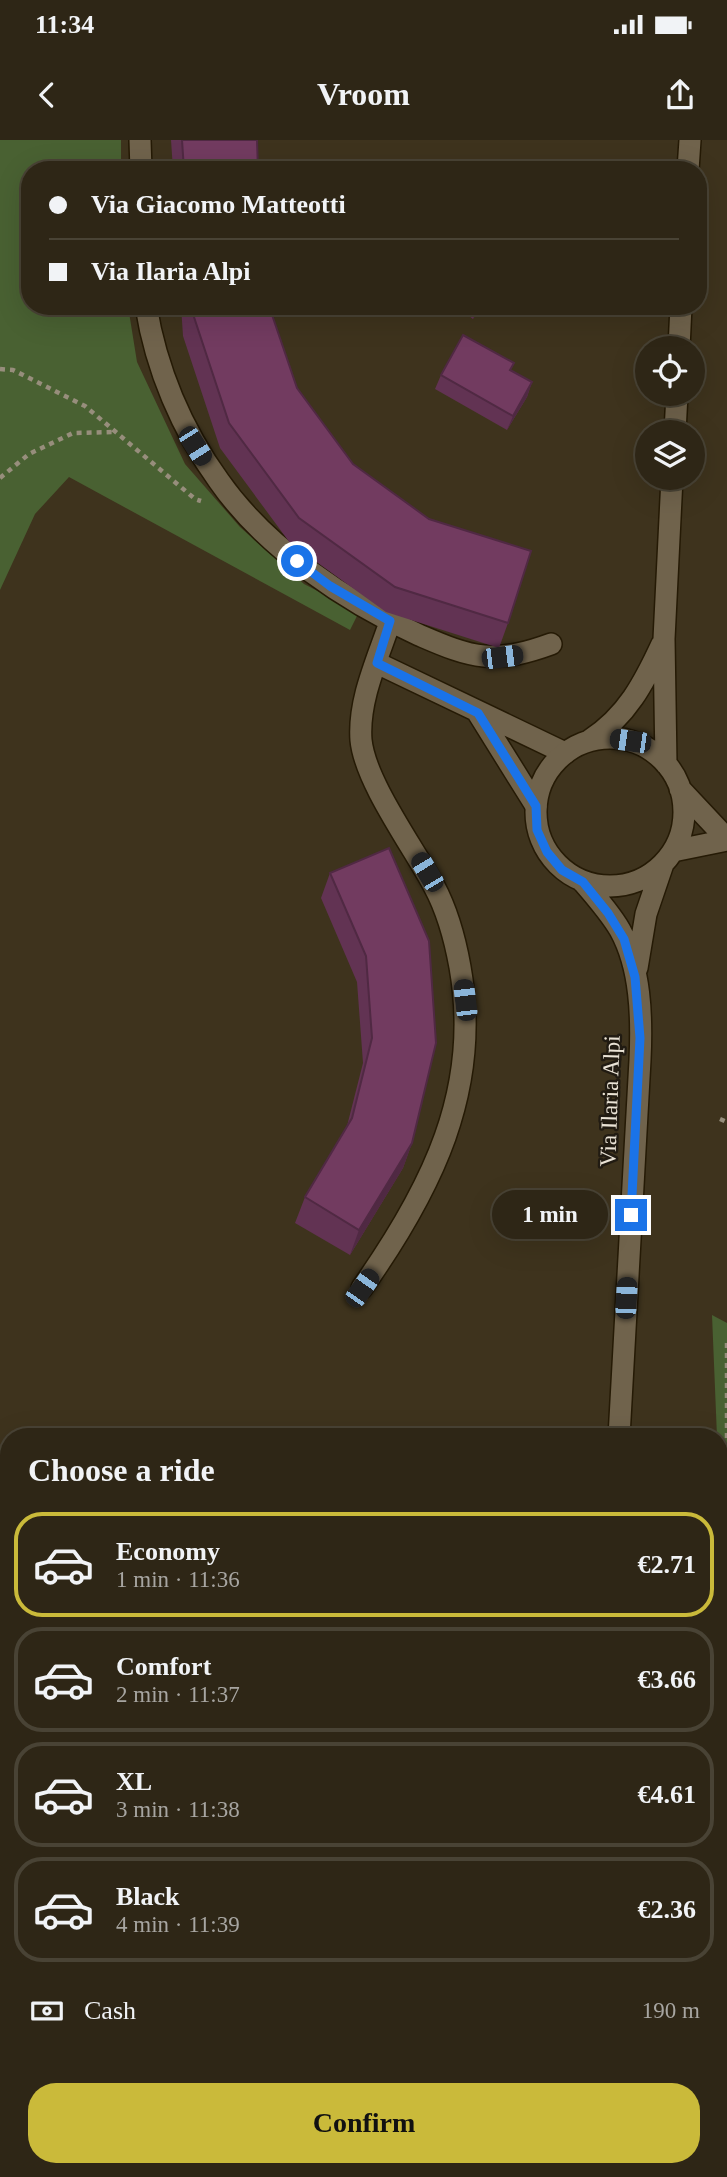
<!DOCTYPE html>
<meta charset="utf-8">
<style>
:root{--surface:#2e2616;--page:#3a3223;--text:#f1f3f6;--muted:#a7a5a1;--line:#494335;--accent:#caba3a}
body{margin:0;font-family:"Times New Roman",serif;background:var(--page);color:var(--text);height:100vh;display:flex;flex-direction:column;font-size:26px;white-space:nowrap}
*{box-sizing:border-box;margin:0}
p{font-size:23px;color:var(--muted)}
.icon{flex:none;width:38px;height:38px;fill:none;stroke:currentColor;stroke-width:2;stroke-linecap:round;stroke-linejoin:round}
.map{position:relative;flex:1;overflow:hidden}
.sheet{position:absolute;left:0px;top:1288px;width:728px;height:749px;display:flex;flex-direction:column;background:var(--surface);border-radius:28px 28px 0 0;box-shadow:0 7px 28px #0002,0 0 0 2px var(--line)}
.sheet>*{flex:none}
.top-card{position:absolute;left:21px;top:21px;width:686px;height:154px;border-radius:28px;box-shadow:0 7px 28px #0002,0 0 0 2px var(--line);display:grid;align-content:center;height:154px;padding:0 28px;background:var(--surface)}
.buttons{position:absolute;left:635px;top:196px;display:grid;gap:14px}
.buttons a{display:grid;place-items:center;width:70px;height:70px;border-radius:50%;background:var(--surface);box-shadow:0 7px 28px #0002,0 0 0 2px var(--line);font-size:35px}
.end{position:absolute;width:32px;height:32px;margin:-16px;border:9px solid #1a73e8;background:#fff;box-shadow:0 0 0 4px #fff}
.from{border-radius:50%}
.bubble{position:absolute;height:49px;border-radius:24px;background:var(--surface);box-shadow:0 7px 28px #0002,0 0 0 2px var(--line);font-size:23px;font-weight:800;line-height:49px;text-align:center}
.car{position:absolute;width:21px;height:42px;margin:-21px -10px;border-radius:9px;box-shadow:0 0 5px 2px #0007;background:linear-gradient(#222 24%,#8ab4d8 0 40%,#222 0 76%,#8ab4d8 0 86%,#222 0)}
.top-card b{display:flex;align-items:center;gap:24px;height:66px;font-size:26px}
.top-card b+b{border-top:2px solid var(--line)}
.top-card i{width:18px;height:18px;background:var(--text)}
ul{padding:0;list-style:none}
li{display:flex;align-items:center;gap:21px;height:105px;margin:0 14px 10px;padding:0 14px;border:4px solid var(--line);border-radius:28px}
li div{flex:1}
li b{display:block;font-size:26px}
li em{font-style:normal;font-weight:800}
li.current{border-color:var(--accent)}
li>.icon{width:63px;height:63px;stroke-width:1.5}
h2{padding:0 28px;font-size:32px;line-height:84px}
.pay{display:flex;align-items:center;gap:18px;height:77px;padding:0 28px;font-size:26px}
.pay p{margin-inline-start:auto}
.action{display:flex;gap:14px;margin-top:auto;padding:14px 28px}
.action a{flex:1;height:80px;border-radius:28px;background:var(--accent);color:#111;font-size:28px;font-weight:800;line-height:80px;text-align:center}
.status{display:flex;justify-content:space-between;align-items:center;height:49px;padding:0 35px;background:var(--surface);direction:ltr}
.status svg{height:19px;fill:currentColor}
header{display:flex;justify-content:space-between;align-items:center;height:91px;padding:0 28px;background:var(--surface);font-size:32px;font-weight:800}
.map>svg:first-child{display:block}
.green{fill:#496132}
.lines{fill:none;stroke-linecap:round;stroke-linejoin:round}
.minor-casing{stroke:#251a05;stroke-width:24}
.tertiary-casing{stroke:#251a05;stroke-width:24}
.path{stroke:#978e7c;stroke-width:4.5;stroke-dasharray:5 5;stroke-linecap:butt}
.minor{stroke:#70634c;stroke-width:21}
.tertiary{stroke:#70634c;stroke-width:21}
.wall{fill:#623353}
.shaded-wall{fill:#502943}
.building{fill:#723b60;stroke:#502943;stroke-width:2}
.route{stroke:#1a73e8;stroke-width:9}
.labels{text-anchor:middle;dominant-baseline:central;stroke-width:5;stroke-linejoin:round;paint-order:stroke}
.street-label{font-size:23px;fill:#eae3d6;stroke:#211b12}
</style>
<div class="status"><b>11:34</b><svg viewBox="0 0 49 12"><path d="M0 12V9h3v3zM5 12V6h3v6zM10 12V3h3v9zM15 12V0h3v12zM26 1h20v11H26zM47 4h2v5h-2z"/></svg></div>
<header><svg class="icon" aria-label="back" viewBox="0 0 24 24"><path d="M15 5l-7 7 7 7"/></svg>Vroom<svg class="icon" aria-label="share" viewBox="0 0 24 24"><path d="M12 15V3M7 8l5-5 5 5M5 13v7h14v-7"/></svg></header>
<div class="map">
<svg width="727" height="2037" viewBox="0 0 727 2037">
<rect width="100%" height="100%" fill="#3e331d"/>
<!-- green -->
<path class="green" d="M0,0h121v30h-91v136h98l9,56 48,102 55,63 64,57 55,28 -9,18 -281,-153 -34,37 -35,76z
M712,1175l15,8v481l-8,-2v-365h-2z"/>
<g class="lines">
<!-- minor casing -->
<g class="minor-casing">
<path id="minor" d="M140,0l1,30
M146,166c10,63 36,124 73,175 46,66 127,121 200,154 21,9 43,19 65,21 24,2 45,-4 67,-12
M377,523l188,90
M478,573l58,93
M362,1148c69,-98 120,-198 98,-321 -5,-28 -12,-55 -26,-81 -20,-38 -69,-104 -73,-146 -3,-40 17,-82 29,-118"/>
</g>
<!-- tertiary casing -->
<g class="tertiary-casing">
<path id="tertiary" d="M688,30l2,-30
M679,208l2,-42
M675,292l2,-38
M536 672a74 74 0 1 1 148 0a74 74 0 1 1-148 0Z
M590,600c37,-24 54,-57 72,-96
M666,624l-2,-125 8,-161
M680,649l47,50
M673,711l54,-11
M583,742c13,15 27,31 37,48 21,38 22,88 20,130l-21,377
M637,828l9,-54 17,-50
M570,2037l1,-9"/>
</g>
<!-- path -->
<path class="path" d="M0,229l13,1 72,36 110,93 6,2
M0,338l29,-24 44,-21 41,-1
M720,979l7,3
M727,1203v105
M719,1448l8,-50
M719,1453l8,2
M719,1556l8,-5
M719,1604l8,4"/>
<!-- minor -->
<use href="#minor" class="minor"/>
<!-- tertiary -->
<use href="#tertiary" class="tertiary"/>
</g>
<!-- wall -->
<path class="wall" d="M171,0h86l1,30h-85z
M181,166h88l28,82 56,76 155,159 -9,25 -113,-36 -96,-69 -70,-95 -37,-112z
M455,166h27l-9,13z
M511,231l21,11 -5,15 -20,33 -72,-41 6,-14z
M389,708l23,295 -9,25 -53,87 -55,-32 10,-26 42,-71 16,-63 -6,-81 -36,-84 9,-25z
M727,1547v53l-6,-3 -2,-4v-32z"/>
<!-- shaded-wall -->
<path class="shaded-wall" d="M480,166h2l-9,13 3,-7z
M532,242l-5,15 -20,33 6,-14z
M412,1003l-9,25 -53,87 9,-25z"/>
<!-- building -->
<path class="building" d="M182,0h75l1,30h-74z
M192,166h77l28,82 56,76 76,55 102,32 -23,72 -113,-36 -96,-69 -70,-95 -37,-112z
M468,166h12l-4,6z
M463,195l51,28 -4,7 22,12 -19,34 -72,-41z
M389,708l40,93 7,102 -24,100 -53,87 -54,-33 47,-79 20,-80 -6,-82 -36,-83z
M727,1547v36l-8,-14v-8z"/>
<g class="lines">
<!-- route -->
<path class="route" d="M297,421l33,25 60,35 -13,42 101,50 58,93 1,24 10,22 15,18 21,12 25,31 16,26 11,38 5,61 -9,177"/>
</g>
<g class="labels">
<!-- street labels -->
<g class="street-label">
<text transform="translate(610 961) rotate(-88)">Via Ilaria Alpi</text>
</g>
</g>
</svg>
<div class="buttons">
<a><svg class="icon" aria-label="locate" viewBox="0 0 24 24"><circle cx="12" cy="12" r="6"/><path d="M12 2v4M12 18v4M2 12h4M18 12h4"/></svg></a>
<a><svg class="icon" aria-label="layers" viewBox="0 0 24 24"><path d="M12 4l9 5-9 5-9-5zM3 14l9 5 9-5"/></svg></a>
</div>
<i class="end from" style="left:297px;top:421px"></i>
<i class="end" style="left:631px;top:1075px"></i>
<div class="bubble" style="left:492px;top:1050px;width:116px">1 min</div>
<i class="car" style="left:195px;top:306px;rotate:148deg"></i>
<i class="car" style="left:502px;top:517px;rotate:83deg"></i>
<i class="car" style="left:630px;top:601px;rotate:278deg"></i>
<i class="car" style="left:427px;top:732px;rotate:329deg"></i>
<i class="car" style="left:465px;top:860px;rotate:353deg"></i>
<i class="car" style="left:362px;top:1148px;rotate:35deg"></i>
<i class="car" style="left:626px;top:1158px;rotate:3deg"></i>
<div class="top-card">
<b><i class="from"></i>Via Giacomo Matteotti</b>
<b><i></i>Via Ilaria Alpi</b>
</div>
<section class="sheet">
<h2>Choose a ride</h2>
<ul>
<li class="current"><svg class="icon" aria-label="car" viewBox="0 0 24 24"><path d="M5 17H2v-5l4-1 3-4h7l3 4 3 1v5h-3M9 17h6M6 11h13"/><circle cx="7" cy="17" r="2"/><circle cx="17" cy="17" r="2"/></svg><div><b>Economy</b><p>1 min · 11:36</p></div><em>€2.71</em></li>
<li><svg class="icon" aria-label="car" viewBox="0 0 24 24"><path d="M5 17H2v-5l4-1 3-4h7l3 4 3 1v5h-3M9 17h6M6 11h13"/><circle cx="7" cy="17" r="2"/><circle cx="17" cy="17" r="2"/></svg><div><b>Comfort</b><p>2 min · 11:37</p></div><em>€3.66</em></li>
<li><svg class="icon" aria-label="car" viewBox="0 0 24 24"><path d="M5 17H2v-5l4-1 3-4h7l3 4 3 1v5h-3M9 17h6M6 11h13"/><circle cx="7" cy="17" r="2"/><circle cx="17" cy="17" r="2"/></svg><div><b>XL</b><p>3 min · 11:38</p></div><em>€4.61</em></li>
<li><svg class="icon" aria-label="car" viewBox="0 0 24 24"><path d="M5 17H2v-5l4-1 3-4h7l3 4 3 1v5h-3M9 17h6M6 11h13"/><circle cx="7" cy="17" r="2"/><circle cx="17" cy="17" r="2"/></svg><div><b>Black</b><p>4 min · 11:39</p></div><em>€2.36</em></li>
</ul>
<div class="pay"><svg class="icon" aria-label="cash" viewBox="0 0 24 24"><path d="M3 7h18v10H3z"/><circle cx="12" cy="12" r="2"/></svg>Cash<p>190 m</p></div>
<div class="action"><a>Confirm</a></div>
</section>
</div>
